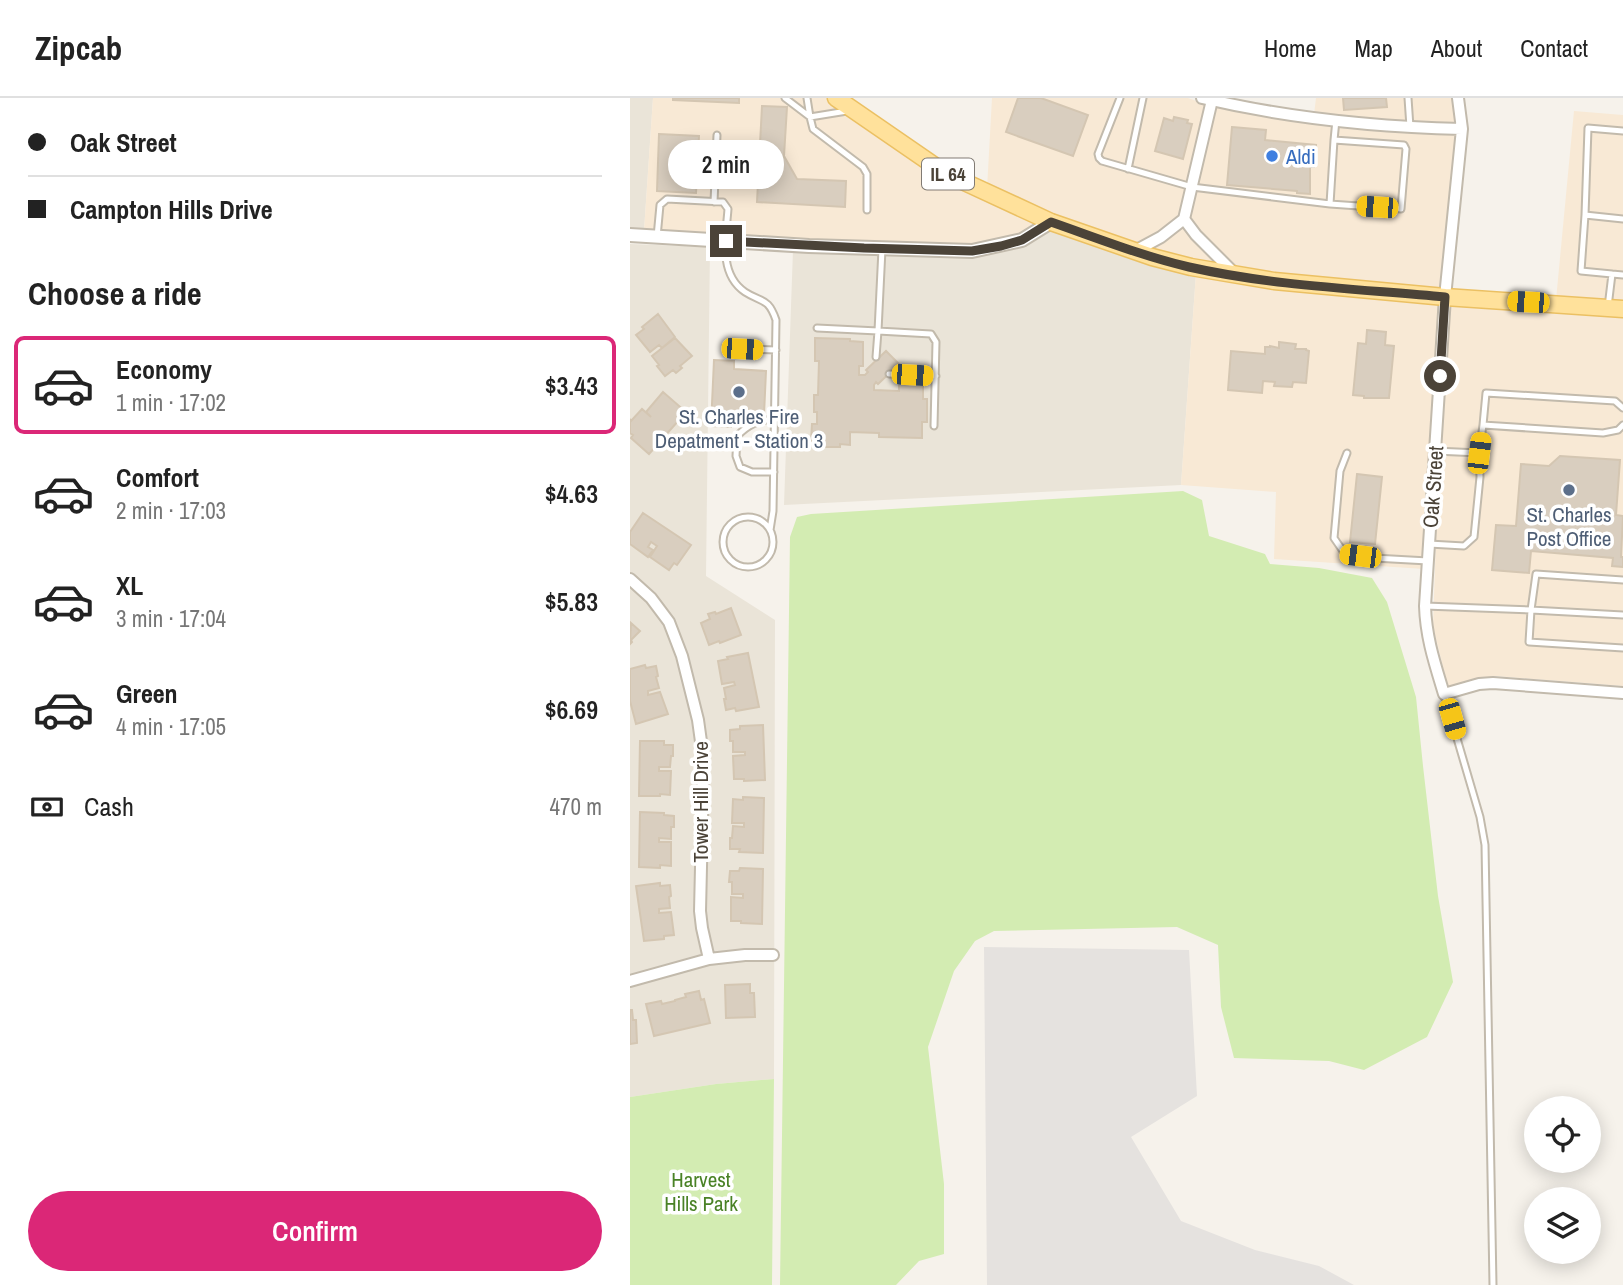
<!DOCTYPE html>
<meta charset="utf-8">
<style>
:root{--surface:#fff;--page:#f6f6f6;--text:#222;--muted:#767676;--line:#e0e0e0;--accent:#db2777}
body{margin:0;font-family:"Archivo Narrow",sans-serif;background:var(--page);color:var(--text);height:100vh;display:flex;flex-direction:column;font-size:26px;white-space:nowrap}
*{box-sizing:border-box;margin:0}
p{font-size:23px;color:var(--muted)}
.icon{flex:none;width:38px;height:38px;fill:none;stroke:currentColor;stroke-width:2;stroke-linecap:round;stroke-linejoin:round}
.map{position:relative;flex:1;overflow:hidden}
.side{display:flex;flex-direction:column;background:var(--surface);width:630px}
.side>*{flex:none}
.banner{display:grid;align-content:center;height:154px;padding:0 28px;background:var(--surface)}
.controls{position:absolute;left:894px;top:998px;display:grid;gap:14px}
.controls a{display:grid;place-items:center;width:77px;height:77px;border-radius:50%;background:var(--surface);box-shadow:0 4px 18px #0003;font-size:35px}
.end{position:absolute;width:32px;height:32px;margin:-16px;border:9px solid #4b4338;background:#fff;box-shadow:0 0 0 4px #fff}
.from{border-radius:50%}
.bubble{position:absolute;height:49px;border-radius:24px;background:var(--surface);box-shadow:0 4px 18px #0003;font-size:23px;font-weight:600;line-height:49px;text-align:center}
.car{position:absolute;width:21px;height:42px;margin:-21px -10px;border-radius:9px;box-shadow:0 0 5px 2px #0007;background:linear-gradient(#f5c518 24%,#345 0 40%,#f5c518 0 76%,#345 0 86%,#f5c518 0)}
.banner b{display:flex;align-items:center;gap:24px;height:66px;font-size:26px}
.banner b+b{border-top:2px solid var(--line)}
.banner i{width:18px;height:18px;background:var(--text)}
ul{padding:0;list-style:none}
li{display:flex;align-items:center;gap:21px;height:98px;margin:0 14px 10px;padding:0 14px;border:4px solid transparent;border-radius:10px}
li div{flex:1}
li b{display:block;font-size:26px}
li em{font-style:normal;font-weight:600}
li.active{border-color:var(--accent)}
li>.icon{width:63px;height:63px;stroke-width:1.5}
h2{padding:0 28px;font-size:32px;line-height:84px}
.pay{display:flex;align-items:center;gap:18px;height:77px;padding:0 28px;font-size:26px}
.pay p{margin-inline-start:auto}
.primary-button{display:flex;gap:14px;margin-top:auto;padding:14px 28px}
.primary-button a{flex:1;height:80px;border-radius:42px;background:var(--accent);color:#fff;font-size:28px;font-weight:600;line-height:80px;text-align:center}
header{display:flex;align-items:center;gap:42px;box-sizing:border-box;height:98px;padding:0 35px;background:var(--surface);border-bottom:2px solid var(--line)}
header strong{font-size:33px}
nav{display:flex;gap:38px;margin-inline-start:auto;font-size:24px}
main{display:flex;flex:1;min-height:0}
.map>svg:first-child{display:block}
.residential{fill:#eae4d8}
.commercial{fill:#f8e9d5}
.green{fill:#d3ecb2}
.parking{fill:#e5e2df}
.building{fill:#d9cebf;stroke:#d4c6b2;stroke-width:2}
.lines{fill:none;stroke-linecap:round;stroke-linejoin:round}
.service-casing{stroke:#c2baac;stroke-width:9}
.minor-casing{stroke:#c2baac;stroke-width:14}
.tertiary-casing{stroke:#c2baac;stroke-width:16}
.primary-casing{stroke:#ebc063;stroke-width:19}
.service{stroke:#fff;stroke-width:5}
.minor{stroke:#fff;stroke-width:10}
.tertiary{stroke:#fff;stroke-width:12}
.primary{stroke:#ffe19b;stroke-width:16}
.route{stroke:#4b4338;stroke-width:9}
.shop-dot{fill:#3f7fe0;stroke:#fff;stroke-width:2.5}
.service-dot{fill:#5c6f8a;stroke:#fff;stroke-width:2.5}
.labels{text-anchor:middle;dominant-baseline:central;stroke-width:7;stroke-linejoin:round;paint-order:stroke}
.shield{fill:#fff;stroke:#817b74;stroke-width:2}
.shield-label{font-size:19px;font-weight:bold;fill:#4b4338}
.shop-label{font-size:21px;fill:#366cbe;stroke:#fff;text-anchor:start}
.service-label{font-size:21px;fill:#4e5e75;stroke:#fff}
.street-label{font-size:21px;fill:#4b4338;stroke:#fff}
.park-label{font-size:21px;fill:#4a8226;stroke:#fff}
</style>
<header>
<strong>Zipcab</strong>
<nav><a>Home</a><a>Map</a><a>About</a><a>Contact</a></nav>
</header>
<main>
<section class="side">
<div class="banner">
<b><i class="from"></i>Oak Street</b>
<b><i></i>Campton Hills Drive</b>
</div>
<h2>Choose a ride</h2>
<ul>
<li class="active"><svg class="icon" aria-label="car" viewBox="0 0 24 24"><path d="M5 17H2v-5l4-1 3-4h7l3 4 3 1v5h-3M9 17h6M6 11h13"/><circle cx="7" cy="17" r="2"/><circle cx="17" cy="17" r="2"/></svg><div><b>Economy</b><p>1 min · 17:02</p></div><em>$3.43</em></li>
<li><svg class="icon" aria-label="car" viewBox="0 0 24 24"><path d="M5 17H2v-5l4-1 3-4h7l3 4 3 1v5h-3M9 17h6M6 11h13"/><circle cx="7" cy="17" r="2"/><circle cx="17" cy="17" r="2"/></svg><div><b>Comfort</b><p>2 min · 17:03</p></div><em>$4.63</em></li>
<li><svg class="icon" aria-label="car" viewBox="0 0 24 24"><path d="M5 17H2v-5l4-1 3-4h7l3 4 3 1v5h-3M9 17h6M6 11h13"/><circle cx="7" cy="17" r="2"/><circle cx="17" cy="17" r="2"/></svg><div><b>XL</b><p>3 min · 17:04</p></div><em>$5.83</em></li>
<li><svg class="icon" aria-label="car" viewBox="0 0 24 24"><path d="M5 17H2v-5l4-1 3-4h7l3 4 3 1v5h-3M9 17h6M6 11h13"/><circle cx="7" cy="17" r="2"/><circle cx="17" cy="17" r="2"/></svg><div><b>Green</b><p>4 min · 17:05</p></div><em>$6.69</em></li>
</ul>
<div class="pay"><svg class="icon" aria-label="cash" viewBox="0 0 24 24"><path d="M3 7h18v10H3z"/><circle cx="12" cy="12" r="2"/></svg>Cash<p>470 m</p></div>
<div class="primary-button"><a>Confirm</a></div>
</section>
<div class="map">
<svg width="993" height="1187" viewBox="0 0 993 1187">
<rect width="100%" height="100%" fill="#f6f2eb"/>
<!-- residential -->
<path class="residential" d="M0,0h23l-9,133 -14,-1z
M421,129l145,46 -15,212 -397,20 9,-255z
M0,146l80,3 -4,329 69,44 -1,459 -58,5 -86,13z"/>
<!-- commercial -->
<path class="commercial" d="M23,0h179l210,126 -29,14 -39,8h-51l-279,-15z
M362,0h196l14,5 111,20 3,-25h136l4,36 -17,158 -176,-17 -83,-16 -117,-37 -76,-33z
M944,13l49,4v190l-67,-5z
M566,175l243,30 -15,266 -150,-10 2,-67 -95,-7z
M821,206l172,11v371l-128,-10 -47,11 -15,-60 3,-90z"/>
<!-- green -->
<path class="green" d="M553,393l19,9 7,36 56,18 5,10 49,4 53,10 15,24 29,95 7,69 15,130 15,86 -26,55 -63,33 -35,-9 -95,-3 -13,-51 -3,-62 -41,-18 -183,4 -19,10 -21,30 -26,76 16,137v70l-25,7 -23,24h-116l10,-748 7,-20 14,-3z
M144,981l-2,206h-142v-188l86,-13z"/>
<!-- parking -->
<path class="parking" d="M354,849l205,3 8,146 -66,41 50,84 74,29 64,16 35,19h-367z"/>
<!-- building -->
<path class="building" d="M43,0h66v5l-66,-3z
M388,0h23l47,17 -15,41 -67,-24z
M713,0h43l1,9 -43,3z
M132,8l25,1 -3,49 13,23 49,2 -1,26 -88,-5z
M544,19l14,3 -1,3 5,1 -9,35 -28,-8 9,-33 9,3z
M602,29l34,3 -1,10 51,5 -2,22h-4v27l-13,-1v-2l-70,-6z
M29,36l40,2 -3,57 -39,-2z
M28,216l17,23 -13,11 -3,-3 -9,7 -14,-17 8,-6 -2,-2z
M737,232l19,2 -1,13 9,1 -5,52h-25v-2l-11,-1 5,-52 8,1z
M45,240l17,18 -12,10 2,2 -6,5 -3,-3 -8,6 -8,-10 2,-1 -7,-9z
M185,240l35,1v2l13,1v24h-4v9h6l3,-3 -2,-2 20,-19 13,13 -21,20 -2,-2 -2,3v5l25,1v-7l24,1v14h4v23h-5v16l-43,-1v-4l-29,-1v13l-10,-1v3h-20l1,-6h-10l1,-17h5v-12h-3v-17h4l1,-34h-4z
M649,244l17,2 -1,5h11v1l3,1 -3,32 -13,-1 -1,5 -18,-1 1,-4 -12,-1 -1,12 -34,-3 3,-39 34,3v-7h5v-1l9,2z
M84,262l20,1v8l32,2 -2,44 -32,-1 -1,13 -20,-1z
M33,294l23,20 -37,42 -18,-16 2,-3 -3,-2v-14l1,2 11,-12 9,8 -5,-5z
M930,358l60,4 -4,55 7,1 -2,41h2v10l-11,-1 1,-8 -82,-7 -2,22 -37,-3 4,-45 20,1 5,-62 28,2z
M727,376l25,3 -7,67 -25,-2z
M13,415l48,32 -14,20 -3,-2 -5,7 -19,-13 7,-11 -6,-4 -3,5 5,3 -5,7 -18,-13v-12z
M101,510l10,27 -21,8 -1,-2 -10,4 -8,-22 9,-4 -2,-5 7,-2 1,2z
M1,525l9,8 -9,9 1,2 -2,2z
M118,555l11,54 -23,4 -1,-3 -9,2 -2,-11h2l-2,-11 11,-3 -1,-3 -12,2 -4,-23 10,-2 -1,-2z
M15,567l1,3 10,-2 2,10 -2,1 3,11 -11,3v4l12,-3 8,22 -32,10 -6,-23v-32z
M133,627l2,55 -21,1v-2h-10l-1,-23 12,-1v-3h-12v-11h-3v-11l10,-1v-3z
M10,643h24v4h9v11h-2l-1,11h-11v4h12l-1,24 -10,-1v2h-21z
M113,699l21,1 -1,55 -24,-1 1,-3h-10v-11h2l1,-12 11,1v-4h-12l1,-24 10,1z
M10,714l24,1v2l10,1v11h-3v12l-12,-1v4h12v24l-11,-1v3l-21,-1z
M110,770l23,1 -1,55 -21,-1v-2h-10v-24l12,1v-4h-11v-12h-3l1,-11h9z
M30,785v3l10,-1 1,11 -2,1 1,11 -11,1v4l12,-1 3,23 -10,1v3l-20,2 -8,-55z
M120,886v9h4l1,24 -29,1 -1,-33z
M69,893l2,9 3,-1 6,24 -56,13 -8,-32 15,-3 1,3 13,-3v-1l11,-3 -1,-3z
M0,912h2l1,10h3l1,23 -7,1z"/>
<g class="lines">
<!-- service casing -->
<g class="service-casing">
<path id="service" d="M155,0l25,19 3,12 50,38 4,7v36
M177,0l3,19 37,-6
M490,0l-22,56 1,4 3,3 90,26 138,17 71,5 5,-60 -2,-4 -70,-5 2,-20
M778,0l2,29
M498,71l15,-71
M84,104l3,-67
M700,106l4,-64
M955,117l3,-87 35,3
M27,139l3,-32 7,-6 56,3 5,7c-2,27 -10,65 17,83 17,11 23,5 31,28l-3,191 -3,19
M252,151l-4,82 53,3 5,8 -2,84
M982,176l11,1
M978,209l4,-33 -31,-3 4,-56 38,4
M187,230l61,3 -2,26
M112,251l34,1
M259,276l47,2
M993,310l-8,-7 -129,-8 -3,32 120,8 15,-3 5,-5
M805,353l44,2 4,-28
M717,355l-7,18 -6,67 11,16 29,4 54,3
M144,374h-22l-12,-5 -4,-11 1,-20c12,-12 21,-16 38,-17
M93 444a25 25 0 1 1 50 0a25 25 0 1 1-50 0Z
M799,446l35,2 10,-9 6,-60 -1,-24
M993,482l-87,-6 -5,36 92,5
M795,508l106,4 -2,32 94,6
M814,596l36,123 5,28 8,440"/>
</g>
<!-- minor casing -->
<g class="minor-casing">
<path id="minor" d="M572,0c85,20 173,29 260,31
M828,0l4,31 -17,168 -20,309c1,32 10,58 19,88l35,-10 14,-1 130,10
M554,121l12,16 38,38
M505,153l26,-14 23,-18 28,-119
M0,481l21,19 18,24 13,34 16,64 5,36v23l-3,132 2,17 7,31
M0,883l79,-22 36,-4h28"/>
</g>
<!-- tertiary casing -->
<g class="tertiary-casing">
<path id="tertiary" d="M0,137l179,11 163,5 50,-11 29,-18"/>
</g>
<!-- primary casing -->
<g class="primary-casing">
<path id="primary" d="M206,0l109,75 106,49 101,35 39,10 83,14 171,16 178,12"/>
</g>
<!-- service -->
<use href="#service" class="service"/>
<!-- minor -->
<use href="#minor" class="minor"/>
<!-- tertiary -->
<use href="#tertiary" class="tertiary"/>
<!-- primary -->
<use href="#primary" class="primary"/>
</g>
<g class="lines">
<!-- route -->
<path class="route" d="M96,143l138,7 108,3 29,-5 21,-6 29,-18c46,16 91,34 138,45 84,19 171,22 256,30l-5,79"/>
</g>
<!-- markers -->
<circle class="shop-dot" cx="642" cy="58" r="7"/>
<g class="service-dot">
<circle cx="109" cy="294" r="7"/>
<circle cx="939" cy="392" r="7"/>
</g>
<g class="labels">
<!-- shield labels -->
<rect class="shield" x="292" y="60.5" width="52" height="31" rx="5"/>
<g class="shield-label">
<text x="318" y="76">IL 64</text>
</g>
<!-- shop labels -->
<g class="shop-label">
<text x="656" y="58">Aldi</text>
</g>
<!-- service labels -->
<g class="service-label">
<text x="109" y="318">St. Charles Fire<tspan x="109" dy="24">Depatment - Station 3</tspan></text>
<text x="939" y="416">St. Charles<tspan x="939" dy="24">Post Office</tspan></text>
</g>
<!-- street labels -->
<g class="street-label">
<text transform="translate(803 389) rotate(-86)">Oak Street</text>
<text transform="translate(70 704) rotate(-90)">Tower Hill Drive</text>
</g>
<!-- park labels -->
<g class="park-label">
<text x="71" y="1081">Harvest<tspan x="71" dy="24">Hills Park</tspan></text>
</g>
</g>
</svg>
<div class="controls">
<a><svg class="icon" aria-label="locate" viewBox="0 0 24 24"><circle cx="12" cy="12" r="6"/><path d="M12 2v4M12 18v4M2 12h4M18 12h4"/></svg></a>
<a><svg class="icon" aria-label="layers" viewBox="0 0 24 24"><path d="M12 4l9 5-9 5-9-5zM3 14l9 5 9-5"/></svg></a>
</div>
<i class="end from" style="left:810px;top:278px"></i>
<i class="end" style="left:96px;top:143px"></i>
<div class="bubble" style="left:38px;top:42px;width:116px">2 min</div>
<i class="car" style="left:747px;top:109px;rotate:274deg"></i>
<i class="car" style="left:898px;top:204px;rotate:273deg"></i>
<i class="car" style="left:112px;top:251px;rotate:93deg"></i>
<i class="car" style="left:282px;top:277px;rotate:93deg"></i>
<i class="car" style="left:849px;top:355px;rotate:7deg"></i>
<i class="car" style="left:730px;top:458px;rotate:277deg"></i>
<i class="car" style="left:822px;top:621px;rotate:164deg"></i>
</div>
</main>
